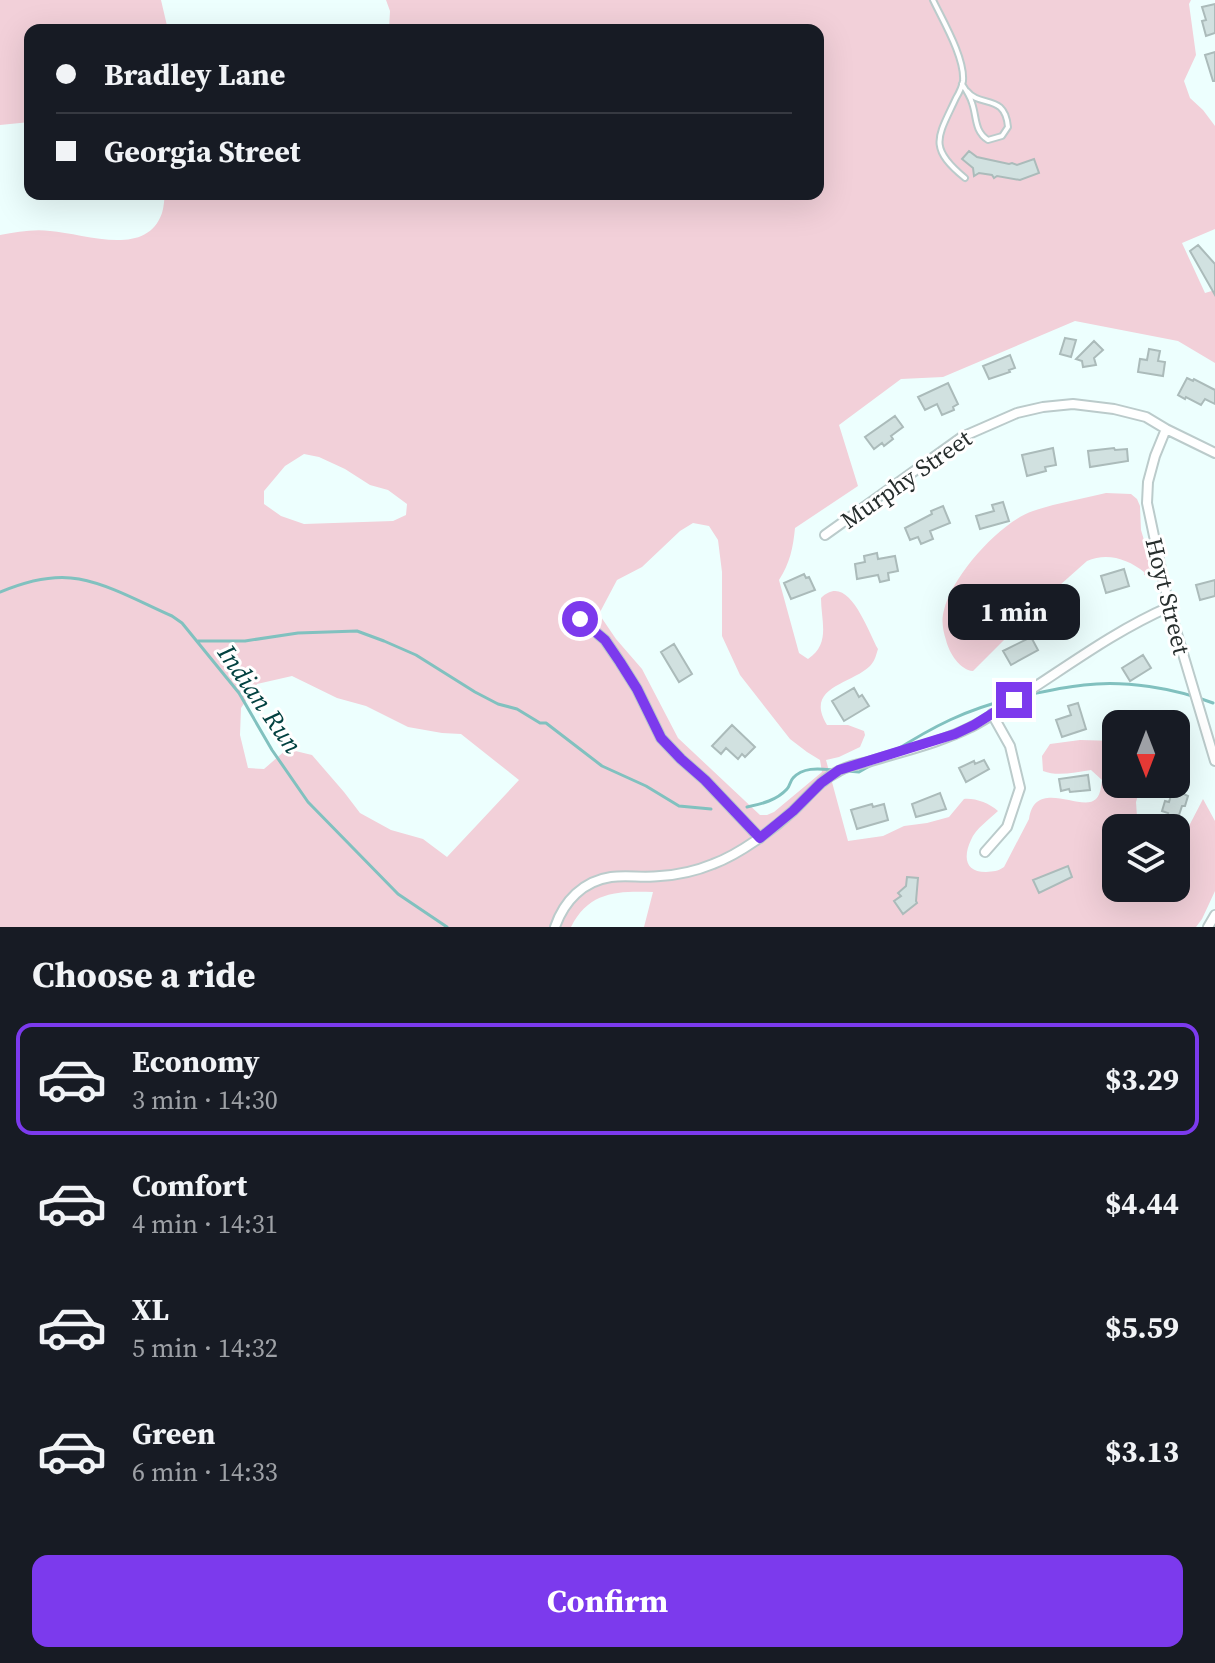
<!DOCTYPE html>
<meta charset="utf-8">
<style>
:root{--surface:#171b24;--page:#242831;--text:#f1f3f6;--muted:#9ea1a6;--line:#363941;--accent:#7c3aed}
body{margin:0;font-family:"Source Serif 4",serif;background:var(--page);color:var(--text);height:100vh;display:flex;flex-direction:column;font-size:30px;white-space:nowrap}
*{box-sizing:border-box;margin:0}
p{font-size:26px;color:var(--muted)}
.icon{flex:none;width:44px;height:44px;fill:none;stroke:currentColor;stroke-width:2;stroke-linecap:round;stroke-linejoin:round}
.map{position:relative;height:927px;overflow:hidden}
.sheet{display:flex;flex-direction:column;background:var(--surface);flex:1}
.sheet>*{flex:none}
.banner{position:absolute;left:24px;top:24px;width:800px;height:176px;border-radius:16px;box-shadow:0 8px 32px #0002;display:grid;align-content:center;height:176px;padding:0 32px;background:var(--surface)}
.needle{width:52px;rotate:180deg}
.fabs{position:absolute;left:1102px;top:710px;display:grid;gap:16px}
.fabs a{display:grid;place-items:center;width:88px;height:88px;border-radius:16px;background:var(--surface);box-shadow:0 8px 32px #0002;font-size:40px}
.end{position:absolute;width:36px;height:36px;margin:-18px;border:10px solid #7c3aed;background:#fff;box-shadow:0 0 0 4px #fff}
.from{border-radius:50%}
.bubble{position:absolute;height:56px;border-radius:16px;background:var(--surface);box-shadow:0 8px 32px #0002;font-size:26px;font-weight:700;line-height:56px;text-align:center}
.banner b{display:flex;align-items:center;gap:28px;height:76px;font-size:30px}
.banner b+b{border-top:2px solid var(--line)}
.banner i{width:20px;height:20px;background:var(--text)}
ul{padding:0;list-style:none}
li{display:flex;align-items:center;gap:24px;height:112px;margin:0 16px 12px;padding:0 16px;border:4px solid transparent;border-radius:16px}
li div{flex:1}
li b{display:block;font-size:30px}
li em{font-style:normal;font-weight:700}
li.selected{border-color:var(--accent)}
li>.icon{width:72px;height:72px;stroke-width:1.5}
h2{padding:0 32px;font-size:36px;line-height:96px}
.primary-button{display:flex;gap:16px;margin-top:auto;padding:16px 32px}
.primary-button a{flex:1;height:92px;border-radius:16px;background:var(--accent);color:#fff;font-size:32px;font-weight:700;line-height:92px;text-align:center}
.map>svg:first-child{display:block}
.green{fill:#f2d0d9;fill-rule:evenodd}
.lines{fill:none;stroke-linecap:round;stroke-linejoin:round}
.stream{stroke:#81c1bf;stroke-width:3}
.building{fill:#d1e1e0;stroke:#abbbba;stroke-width:2}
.service-casing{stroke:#bbcbcb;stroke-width:8}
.minor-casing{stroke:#bbcbcb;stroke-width:12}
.service{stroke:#fff;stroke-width:4}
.minor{stroke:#fff;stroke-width:8}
.route{stroke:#7c3aed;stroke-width:10}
.labels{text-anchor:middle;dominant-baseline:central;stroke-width:6;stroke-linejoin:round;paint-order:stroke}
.street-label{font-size:24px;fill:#272e2d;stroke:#fff}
.water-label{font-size:26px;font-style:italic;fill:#024140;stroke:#fff}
</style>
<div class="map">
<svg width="1215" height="927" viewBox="0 0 1215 927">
<rect width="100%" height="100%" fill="#edfffe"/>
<!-- green -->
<path class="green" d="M0,0h161l7,30h-138v92l-30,3z
M386,0h805l-2,4 7,51 -12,26 6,17 13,12 12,16v103l-33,14 23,50 10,-3v73l-37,-22 -103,-20 -132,56 -42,2 -62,46 19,61 -63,42c-2,20 -5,35 -16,52l20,73 9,6c23,-15 13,-38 13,-61 27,-27 46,31 57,51 -2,6 -3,12 -8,17 -20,19 -66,21 -43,59h21l16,6 1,4 -5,12 -21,10 -13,3 22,81 35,-5 21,-10 23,-3 22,-6 15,-18c11,-1 25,4 34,12 -8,8 -23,18 -27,29 -8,17 -6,32 15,32 8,-1 11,0 18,-5l25,-48c6,-42 53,-6 67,-20 5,-5 5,-13 6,-19l-11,-10c-16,2 -33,7 -48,1l-1,-15 8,-12 30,-4 36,1v43h25l-5,18 1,15 17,11h-38v60h60v-53l13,-9 14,-27 12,22v70l-13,28 -6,8h-552l9,-35c-35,-1 -64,-1 -82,35h-571v-692c17,-3 33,-6 50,-4 33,2 96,28 112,-18 2,-6 2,-13 3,-19h653v-164h-429l1,-19zM304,454l15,3 26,12 25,16 18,5 19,14 -1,11 -13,6 -89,3 -23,-8 -17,-12v-13l21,-25zM693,523l16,3 9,14 4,32v64l18,39 50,64 17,13 13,8 2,12 -48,40 -7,3h-7l-82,-77 -36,-69 -26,-30 -17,-25 18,-34 25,-13 38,-36zM292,676l45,22 29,8 42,21 34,6 19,1 58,46 -72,77 -24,-18 -32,-9 -31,-17 -16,-21 -32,-37 -25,-6 -23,20 -16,-1 -8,-33 1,-27 16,-24z
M1106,493l25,1 6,5 3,7 1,24 11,37v8h-8v-3c-16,-13 -37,-20 -57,-11l-36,32 -78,78c-13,-1 -24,-18 -27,-31 -3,-9 -5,-20 -2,-30 8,-34 56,-88 89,-99 23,-8 49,-12 73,-18z"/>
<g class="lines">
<!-- stream -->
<path class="stream" d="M0,592c24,-10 54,-18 79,-13 32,6 63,24 93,37l10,7 57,70 33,57 36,52 90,92 49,33
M198,641h47l53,-8 59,-2 27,10 32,14 59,37 23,12 19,5 23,14h6l56,43 44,20 33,20 32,3
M1028,695c18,-4 37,-8 56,-10 41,-5 90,3 129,18
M893,752c41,-26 72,-42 120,-54
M847,771l12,1 14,-8
M747,807c15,-3 30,-7 40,-18 3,-3 3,-8 6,-11 11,-12 28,-9 42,-8"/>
</g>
<!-- building -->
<path class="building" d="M1215,4v29l-9,3 -4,-15 4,-1 -4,-13z
M1215,52v29h-2l-8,-26z
M969,151l8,6 32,7 3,-1 5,2 17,-6 5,14 -19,7 -23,-4 -3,2 -2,-3 -13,-2 -5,3 -1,-8 -11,-9z
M1198,245l17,19v31l-25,-44z
M1065,338l11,2 -5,17 -11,-3z
M1094,341l9,9 -9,8 2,7 -13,2 -1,-6 -6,-2z
M1149,349l11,2 -2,10 7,1 -2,14 -25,-4 2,-13 7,1z
M1010,355l5,13 -6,2 1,2 -21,7 -6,-13z
M1187,378l6,3 1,-2 21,11v14l-10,-5 -4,6 -15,-8 -1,2 -7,-4z
M948,383l10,21 -5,3 1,3 -12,5 -5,-11 -12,6 -7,-13z
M895,416l8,11 -12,9 2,3 -9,7 -2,-3 -8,6 -9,-12z
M1053,448l3,17 -11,2 1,4 -19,5 -5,-21z
M1114,448l1,2 12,-1 1,12 -38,6 -2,-16z
M1003,502l6,19 -29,8 -4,-13 18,-5 -2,-6z
M943,506l7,17 -20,8 3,8 -12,5 -3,-7 -8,3 -5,-12 27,-14 -1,-3z
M877,553l1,6 17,-3 3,15 -10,2 1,7 -9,2 -2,-7 -21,4 -2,-15 10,-2 -1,-6z
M1124,569l5,17 -23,7 -5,-17z
M804,574l2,4 3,-1 6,13 -24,9 -7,-16z
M1215,580v16l-15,4 -4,-15z
M1031,637l7,13 -27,15 -8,-14z
M674,644l18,30 -13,8 -18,-30z
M1143,655l8,13 -21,13 -8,-13z
M854,688l5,9 3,-2 7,11 -25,15 -12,-20z
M1078,703l8,26 -24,8 -6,-17 15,-5 -3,-9z
M732,725l23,22 -10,10 -3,-3 -4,5 -12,-11 -5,6 -9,-8z
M984,760l5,9 -23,13 -7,-14 15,-7 1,3z
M1088,775l2,15 -20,2 -1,-3 -8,2 -2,-12z
M1173,789l15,7 -3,10h-3l-7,21 -11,-3 4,-11 -6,-2 3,-10 4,1z
M940,793l6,16 -30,8 -4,-13z
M872,804l1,3 11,-3 4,16 -31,9 -6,-19z
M1068,866l4,11 -33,16 -6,-13z
M907,877l11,1 -2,23 1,2 -14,11 -9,-13 7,-5 -3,-3 8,-7z"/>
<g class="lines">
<!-- service casing -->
<g class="service-casing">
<path id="service" d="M933,0c10,21 32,58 30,81 -1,6 -4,12 -7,17 -18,39 -29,49 9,80
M962,84c4,6 8,12 10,19 5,14 2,28 16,37l14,-4 6,-9c-3,-34 -28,-19 -41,-36"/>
</g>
<!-- minor casing -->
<g class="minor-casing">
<path id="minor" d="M1166,429l-11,27 -7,26 -1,21 22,104 46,154
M825,535l137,-98 55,-24 26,-6 30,-3 41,5 32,8 20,12 49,24
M580,619l25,21 15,22 17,27 24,49 20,21 24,21 55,58
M985,852l22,-25 13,-39 -10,-42 -18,-32
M555,927c9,-26 28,-46 56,-50 16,-2 33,1 49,-1 17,-1 36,-5 53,-12 27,-10 59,-34 80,-53 15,-14 27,-31 46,-40 8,-5 19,-7 29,-9 35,-11 71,-19 103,-35 15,-7 28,-17 42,-26 51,-32 99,-69 156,-94
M1208,927l7,-12"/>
</g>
<!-- service -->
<use href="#service" class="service"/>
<!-- minor -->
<use href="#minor" class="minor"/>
</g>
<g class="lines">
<!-- route -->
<path class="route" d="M580,619l25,21 15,22 17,27 24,49 20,21 24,21 55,58 33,-27 28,-28 18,-13 116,-36 19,-9 40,-25"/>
</g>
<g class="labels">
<!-- street labels -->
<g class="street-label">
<text transform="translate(906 479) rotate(-35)">Murphy Street</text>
<text transform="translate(1168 596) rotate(76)">Hoyt Street</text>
</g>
<!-- water labels -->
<g class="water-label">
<text transform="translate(260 699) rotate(55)">Indian Run</text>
</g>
</g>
</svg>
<div class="fabs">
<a><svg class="needle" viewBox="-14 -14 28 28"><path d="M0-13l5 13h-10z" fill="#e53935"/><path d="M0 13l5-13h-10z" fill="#9ea1a6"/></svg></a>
<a><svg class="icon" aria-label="layers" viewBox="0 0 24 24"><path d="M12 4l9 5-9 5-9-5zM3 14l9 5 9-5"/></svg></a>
</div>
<i class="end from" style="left:580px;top:619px"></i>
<i class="end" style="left:1014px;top:700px"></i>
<div class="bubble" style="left:948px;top:584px;width:132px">1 min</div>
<div class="banner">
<b><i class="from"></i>Bradley Lane</b>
<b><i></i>Georgia Street</b>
</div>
</div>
<section class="sheet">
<h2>Choose a ride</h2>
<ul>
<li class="selected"><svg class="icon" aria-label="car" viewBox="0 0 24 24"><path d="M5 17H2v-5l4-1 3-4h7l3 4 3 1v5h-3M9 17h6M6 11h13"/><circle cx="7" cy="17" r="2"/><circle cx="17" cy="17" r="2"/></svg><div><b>Economy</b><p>3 min · 14:30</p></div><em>$3.29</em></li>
<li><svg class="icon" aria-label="car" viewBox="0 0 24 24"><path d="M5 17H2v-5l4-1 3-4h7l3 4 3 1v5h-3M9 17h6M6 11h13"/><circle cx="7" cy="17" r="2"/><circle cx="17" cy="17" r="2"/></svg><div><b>Comfort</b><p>4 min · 14:31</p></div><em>$4.44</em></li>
<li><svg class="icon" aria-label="car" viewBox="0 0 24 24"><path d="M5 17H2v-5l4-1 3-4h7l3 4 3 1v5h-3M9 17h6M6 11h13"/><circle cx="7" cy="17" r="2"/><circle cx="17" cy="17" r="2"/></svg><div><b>XL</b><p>5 min · 14:32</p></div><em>$5.59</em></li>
<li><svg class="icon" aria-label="car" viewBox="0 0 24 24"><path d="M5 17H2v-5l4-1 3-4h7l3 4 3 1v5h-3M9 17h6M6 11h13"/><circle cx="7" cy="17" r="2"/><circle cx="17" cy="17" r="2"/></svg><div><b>Green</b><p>6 min · 14:33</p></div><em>$3.13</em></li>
</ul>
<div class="primary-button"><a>Confirm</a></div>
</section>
